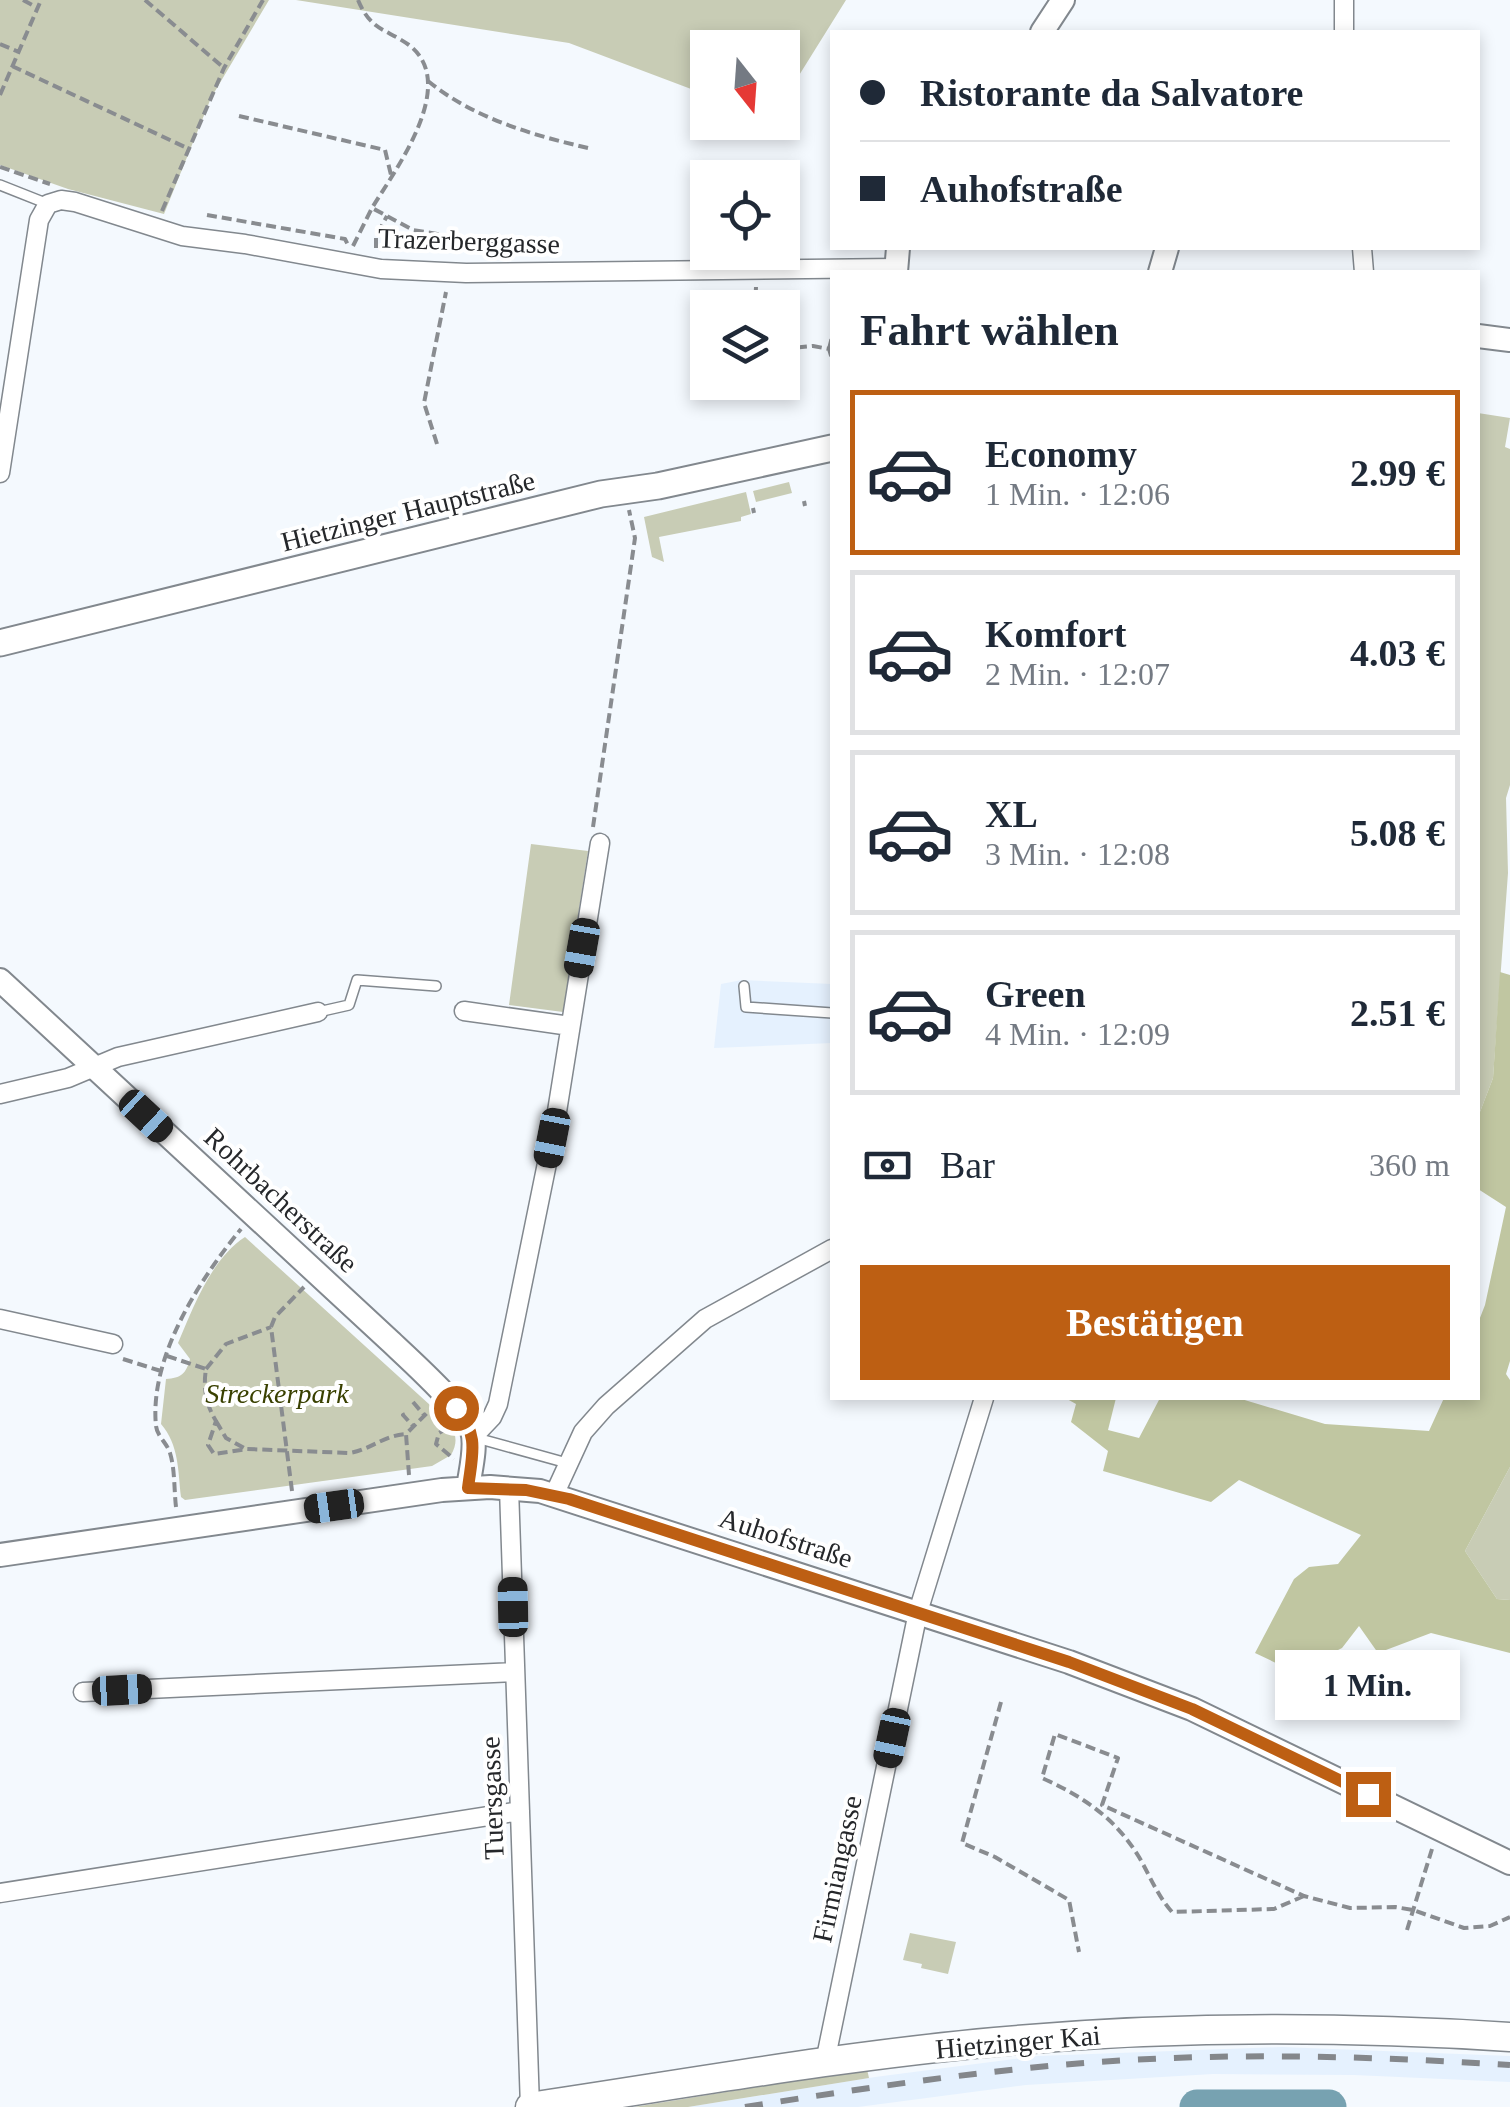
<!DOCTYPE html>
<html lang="de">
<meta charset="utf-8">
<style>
:root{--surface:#fff;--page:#f2f2f3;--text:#1f2937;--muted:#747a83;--line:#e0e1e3;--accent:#bd5f13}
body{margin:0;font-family:Georgia,serif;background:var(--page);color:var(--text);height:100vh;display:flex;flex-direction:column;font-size:38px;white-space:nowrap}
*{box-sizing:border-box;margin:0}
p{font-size:32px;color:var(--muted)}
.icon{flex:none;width:55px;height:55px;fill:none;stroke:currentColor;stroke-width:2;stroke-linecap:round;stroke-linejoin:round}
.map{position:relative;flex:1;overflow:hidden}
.details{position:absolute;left:830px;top:270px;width:650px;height:1130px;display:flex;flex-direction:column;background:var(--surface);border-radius:0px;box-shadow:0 5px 15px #0003}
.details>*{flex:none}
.guide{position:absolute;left:830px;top:30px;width:650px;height:220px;border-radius:0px;box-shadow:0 5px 15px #0003;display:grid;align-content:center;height:220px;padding:0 30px;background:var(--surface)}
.needle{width:65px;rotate:163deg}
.fabs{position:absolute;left:690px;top:30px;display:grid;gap:20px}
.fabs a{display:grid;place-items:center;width:110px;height:110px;border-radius:0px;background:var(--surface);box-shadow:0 5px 15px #0003;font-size:50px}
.end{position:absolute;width:45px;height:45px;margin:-22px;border:12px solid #bd5f13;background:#fff;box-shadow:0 0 0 5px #fff}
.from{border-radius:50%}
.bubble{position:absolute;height:70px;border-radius:0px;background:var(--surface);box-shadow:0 5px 15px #0003;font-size:32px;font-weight:700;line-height:70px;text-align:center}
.car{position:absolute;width:30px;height:60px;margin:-30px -15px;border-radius:12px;box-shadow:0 0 8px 2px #0007;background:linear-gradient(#222 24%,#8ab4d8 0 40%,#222 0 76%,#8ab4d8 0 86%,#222 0)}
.guide b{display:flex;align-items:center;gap:35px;height:95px;font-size:38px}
.guide b+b{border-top:2px solid var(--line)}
.guide i{width:25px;height:25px;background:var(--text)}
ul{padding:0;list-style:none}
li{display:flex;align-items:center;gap:30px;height:165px;margin:0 20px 15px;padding:0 10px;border:5px solid var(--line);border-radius:0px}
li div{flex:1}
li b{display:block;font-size:38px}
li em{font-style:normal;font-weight:700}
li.selected{border-color:var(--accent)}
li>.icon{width:90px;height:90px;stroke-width:1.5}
h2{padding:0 30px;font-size:45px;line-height:120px}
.pay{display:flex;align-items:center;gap:25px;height:110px;padding:0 30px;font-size:38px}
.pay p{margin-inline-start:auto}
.primary-button{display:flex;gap:20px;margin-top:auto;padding:20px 30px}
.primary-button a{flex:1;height:115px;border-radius:0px;background:var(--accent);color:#fff;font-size:40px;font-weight:700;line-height:115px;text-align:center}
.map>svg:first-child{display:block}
.built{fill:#e5f1fe}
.green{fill:#c8ccb5}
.forest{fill:#c0c6a1}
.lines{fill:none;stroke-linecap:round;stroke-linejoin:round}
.river{stroke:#77a2b1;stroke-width:35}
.service-casing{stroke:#82888e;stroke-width:12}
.minor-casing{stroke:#82888e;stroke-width:21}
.tertiary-casing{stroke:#82888e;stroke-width:26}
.secondary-casing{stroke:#82888e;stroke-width:29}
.primary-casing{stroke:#82888e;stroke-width:31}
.path{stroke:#898c90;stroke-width:4;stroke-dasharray:10 5;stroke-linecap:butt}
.service{stroke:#fff;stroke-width:9}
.minor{stroke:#fff;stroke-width:18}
.tertiary{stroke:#fff;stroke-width:22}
.secondary{stroke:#fff;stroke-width:25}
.primary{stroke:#fff;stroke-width:28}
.rail{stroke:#84878b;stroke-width:6;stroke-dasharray:18 18;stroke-linecap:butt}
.route{stroke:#bd5f13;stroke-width:12}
.labels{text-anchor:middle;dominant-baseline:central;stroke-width:8;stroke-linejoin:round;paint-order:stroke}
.street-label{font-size:28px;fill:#25272a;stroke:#fff}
.park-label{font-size:28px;font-style:italic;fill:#394000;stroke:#fff}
</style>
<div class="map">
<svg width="1510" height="2107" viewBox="0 0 1510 2107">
<rect width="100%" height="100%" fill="#f4f9fe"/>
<!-- built -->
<path class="built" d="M742,980l90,4v59l-118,5 7,-64z
M1282,2047l228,9v26l-156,-7 -141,-1 -187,11 -168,22h-170l187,-30 163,-21z"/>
<!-- green -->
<path class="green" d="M0,0h269l-58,98 -47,116 -96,-25 -68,-24z
M296,0h550l-63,101 -1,-53h-74l-1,47 -138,-52z
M1478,413l32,5 -5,29 5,2v336l-4,13 2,75 -15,205 -15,39z
M789,482l3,11 -36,9 -3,-11z
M746,492l5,22 -10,3v4l-82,16 5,25 -12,-5 -8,-40z
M531,844l57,7 -25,161 -54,-7z
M245,1237l196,178c12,13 20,22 10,40l-19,11 -247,34 -4,-3c-3,-27 -2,-52 -20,-73l5,-45c15,-1 20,-5 24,-20l-12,-16c15,-35 33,-84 67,-106z
M1510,1467v133l-13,-1 -32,-48z
M910,1933l46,9 -8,32 -27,-6 1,-4 -19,-4z
M867,2069l2,9 -181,29h-54z"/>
<!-- forest -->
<path class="forest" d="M1500,972l10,3v386l-4,13 4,6v87l-45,84 32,48 13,1v53l-79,-20 -53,20 -19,-27 -17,22 -47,24 -40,-19 39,-74 15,-12 29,-3 23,-29 -122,-55 -28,22 -108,-31 5,-20 -37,-29 5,-18 -9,-5 49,-1 -8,32 31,8 21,-40h78l87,26 104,7 15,-33h34v-75l7,-18 21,-98 -28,-18v-72l15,-39z"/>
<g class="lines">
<!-- river -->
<path class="river" d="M1197,2107h132"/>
<!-- service casing -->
<g class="service-casing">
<path id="service" d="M0,185l48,19
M744,986l2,21 86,6
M318,1012l31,-7 8,-25 79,6
M473,1437l94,26"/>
</g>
<!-- minor casing -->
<g class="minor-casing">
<path id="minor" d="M1344,0v32
M1362,248l2,24
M0,473l39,-253 9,-16 13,-4 14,2 107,34 63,8 136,25 85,4 430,-5
M464,1011l106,15
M0,1094l68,-16 50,-21 200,-45
M0,1319l113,25
M473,1437l19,-20 6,-13 57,-280 45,-281
M509,1488l21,619
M554,1495l29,-63 23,-26 99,-87 127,-70
M83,1692l432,-20
M0,1893l520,-82
M825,2062l93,-450 66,-214"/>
</g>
<!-- tertiary casing -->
<g class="tertiary-casing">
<path id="tertiary" d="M1042,32l21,-32
M896,272l2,-24
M1160,272l7,-24
M1478,336l32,4
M0,980l390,361c19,18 75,68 82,90 5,16 -2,41 -4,57
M0,1555l442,-65 48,-3 50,4 529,171 123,47 318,154"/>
</g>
<!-- secondary casing -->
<g class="secondary-casing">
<path id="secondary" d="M0,643l601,-149 57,-8 174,-38"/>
</g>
<!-- primary casing -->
<g class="primary-casing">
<path id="primary" d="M530,2107c155,-23 310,-51 465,-65 172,-16 343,-16 515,-5"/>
</g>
<!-- path -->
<path class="path" d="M23,0l13,7
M145,0l79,68
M358,0c13,31 27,28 51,45 51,39 -14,125 -37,163l41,22 140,23
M0,44l19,8
M12,66l175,82
M428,81c45,37 104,54 160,67
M0,95l41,-95
M239,116l146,34 6,25
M0,167l50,17
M162,211l62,-143 39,-68
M207,215l138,24 3,6
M353,246l19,-38
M376,248v-12l11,-20
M755,308l1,-21
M794,348l1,-13
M782,349l31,-3 16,3 3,10
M829,349l3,-12
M437,444l-13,-41 22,-111
M804,501l1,5
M443,503l1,3
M753,508l1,5
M593,827l42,-289 -6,-28
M167,1356l39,13c-3,18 0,36 10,52l-8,24 6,9 33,-5 103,4c22,-4 32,-17 56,-19
M123,1359l38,12
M206,1369l20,-25 45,-17
M413,1402l11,13
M405,1414l-2,1 10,11
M216,1421l10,17 18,10
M448,1428l-9,5 -3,11 18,15
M409,1475l-3,-41 24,-24
M292,1491l-21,-164 4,-10 29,-30
M176,1507c-2,-17 -1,-38 -6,-54 -3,-10 -13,-17 -14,-27 -7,-69 44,-147 85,-197
M1001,1702l-39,141 33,14 74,43 10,52
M1304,1896l-30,13 -102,3c-15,-17 -22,-36 -33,-55 -24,-39 -55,-60 -97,-79l13,-44 63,24 -16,47 202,91 46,12 45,-1 18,3 51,18 26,-2 20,-9
M1407,1930l25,-81"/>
<!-- service -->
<use href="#service" class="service"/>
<!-- minor -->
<use href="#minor" class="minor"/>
<!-- tertiary -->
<use href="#tertiary" class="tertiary"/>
<!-- secondary -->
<use href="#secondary" class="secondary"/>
<!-- primary -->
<use href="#primary" class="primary"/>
<!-- rail -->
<path class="rail" d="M745,2107c113,-18 226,-35 339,-44 142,-11 284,-7 426,2"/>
</g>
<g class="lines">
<!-- route -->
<path class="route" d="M456,1408c24,27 16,47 12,80l58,2 43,9 500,163 123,47 176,85"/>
</g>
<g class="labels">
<!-- street labels -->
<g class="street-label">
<text transform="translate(469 241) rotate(2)">Trazerberggasse</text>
<text transform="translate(408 511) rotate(-14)">Hietzinger Hauptstraße</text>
<text transform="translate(281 1200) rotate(43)">Rohrbacherstraße</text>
<text transform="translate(786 1538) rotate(18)">Auhofstraße</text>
<text transform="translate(492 1798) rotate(-92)">Tuersgasse</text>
<text transform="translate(837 1869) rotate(-78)">Firmiangasse</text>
<text transform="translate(1018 2042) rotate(-5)">Hietzinger Kai</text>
</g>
<!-- park labels -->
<g class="park-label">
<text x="277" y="1393">Streckerpark</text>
</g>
</g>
</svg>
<div class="fabs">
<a><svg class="needle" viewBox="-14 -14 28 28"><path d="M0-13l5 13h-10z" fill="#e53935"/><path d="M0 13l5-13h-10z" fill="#747a83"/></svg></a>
<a><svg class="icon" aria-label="locate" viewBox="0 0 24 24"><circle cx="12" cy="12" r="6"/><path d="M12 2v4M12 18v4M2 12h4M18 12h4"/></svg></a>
<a><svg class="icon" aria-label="layers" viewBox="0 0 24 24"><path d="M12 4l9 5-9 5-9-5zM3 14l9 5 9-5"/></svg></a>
</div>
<i class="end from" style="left:456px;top:1408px"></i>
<i class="end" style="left:1368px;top:1794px"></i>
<div class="bubble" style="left:1275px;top:1650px;width:185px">1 Min.</div>
<i class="car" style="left:582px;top:948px;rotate:190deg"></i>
<i class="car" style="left:146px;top:1116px;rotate:133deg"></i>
<i class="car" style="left:552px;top:1138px;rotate:191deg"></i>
<i class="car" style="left:334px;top:1506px;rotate:262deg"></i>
<i class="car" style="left:513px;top:1607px;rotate:359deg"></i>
<i class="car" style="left:122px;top:1690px;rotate:87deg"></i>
<i class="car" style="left:892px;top:1738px;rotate:192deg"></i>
<div class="guide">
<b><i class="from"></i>Ristorante da Salvatore</b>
<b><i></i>Auhofstraße</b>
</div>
<section class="details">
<h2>Fahrt wählen</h2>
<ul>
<li class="selected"><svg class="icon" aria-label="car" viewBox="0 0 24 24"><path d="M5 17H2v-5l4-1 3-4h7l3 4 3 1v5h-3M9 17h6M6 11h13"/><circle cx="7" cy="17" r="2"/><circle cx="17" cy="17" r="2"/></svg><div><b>Economy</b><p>1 Min. · 12:06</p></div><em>2.99 €</em></li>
<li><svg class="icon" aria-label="car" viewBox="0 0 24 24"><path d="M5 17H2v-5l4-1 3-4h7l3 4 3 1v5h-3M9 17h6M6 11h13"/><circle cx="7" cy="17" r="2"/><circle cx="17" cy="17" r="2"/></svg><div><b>Komfort</b><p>2 Min. · 12:07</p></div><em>4.03 €</em></li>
<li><svg class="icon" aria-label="car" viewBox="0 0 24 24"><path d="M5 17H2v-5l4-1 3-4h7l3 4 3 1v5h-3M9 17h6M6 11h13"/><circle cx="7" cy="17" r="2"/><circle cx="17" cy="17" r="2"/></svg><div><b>XL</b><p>3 Min. · 12:08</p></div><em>5.08 €</em></li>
<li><svg class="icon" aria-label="car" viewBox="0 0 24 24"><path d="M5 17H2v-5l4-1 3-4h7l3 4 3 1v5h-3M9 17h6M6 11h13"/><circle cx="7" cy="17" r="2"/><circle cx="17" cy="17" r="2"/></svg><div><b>Green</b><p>4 Min. · 12:09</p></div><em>2.51 €</em></li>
</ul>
<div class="pay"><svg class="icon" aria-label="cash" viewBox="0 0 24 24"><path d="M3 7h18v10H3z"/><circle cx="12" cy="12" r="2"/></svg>Bar<p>360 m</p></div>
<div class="primary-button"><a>Bestätigen</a></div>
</section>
</div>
